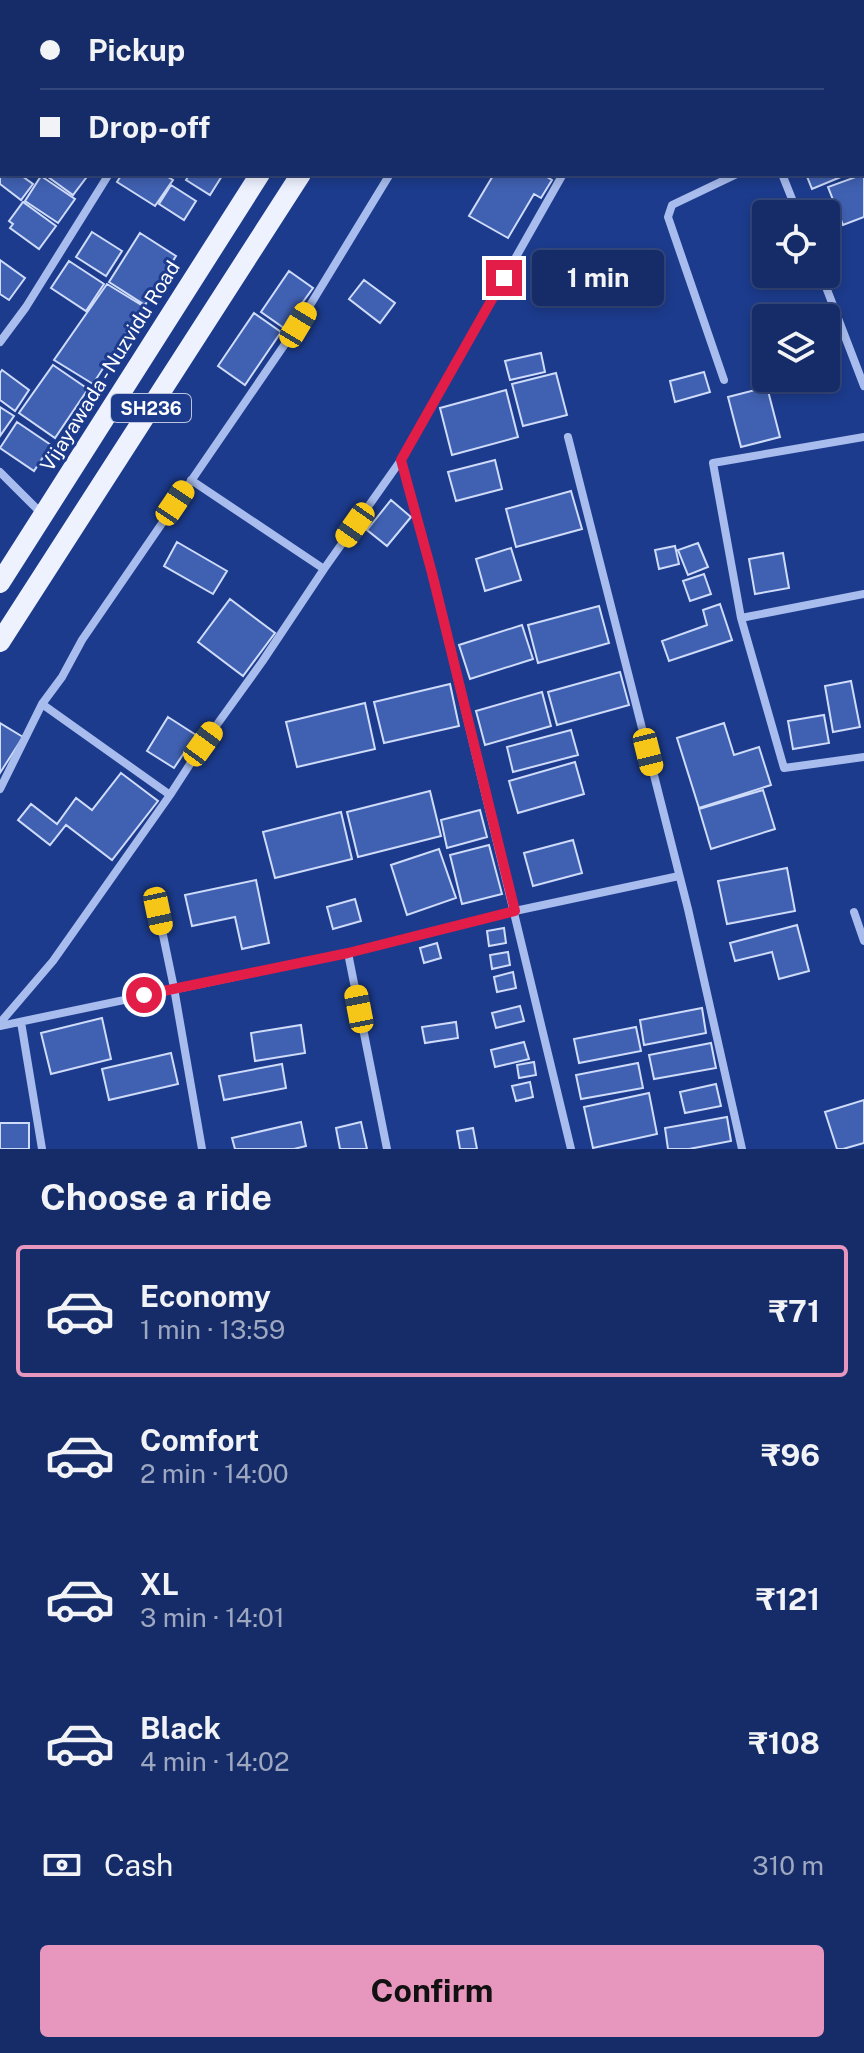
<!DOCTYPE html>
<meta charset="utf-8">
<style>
:root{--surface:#152c69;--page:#1e346f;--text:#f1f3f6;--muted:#9da7c0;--line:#34487d;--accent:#e797bd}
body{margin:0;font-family:"Public Sans",sans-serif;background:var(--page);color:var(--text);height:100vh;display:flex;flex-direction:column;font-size:30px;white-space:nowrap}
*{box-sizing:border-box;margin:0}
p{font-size:26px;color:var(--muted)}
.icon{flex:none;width:44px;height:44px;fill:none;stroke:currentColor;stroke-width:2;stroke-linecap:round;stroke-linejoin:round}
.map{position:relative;height:1149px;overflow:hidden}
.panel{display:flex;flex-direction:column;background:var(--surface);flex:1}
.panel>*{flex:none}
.banner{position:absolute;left:0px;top:0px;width:864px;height:176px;box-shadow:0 4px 12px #0003,0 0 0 2px var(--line);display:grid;align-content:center;height:176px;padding:0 40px;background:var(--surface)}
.fabs{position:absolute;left:752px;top:200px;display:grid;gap:16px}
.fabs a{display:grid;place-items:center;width:88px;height:88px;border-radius:8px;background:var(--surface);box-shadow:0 4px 12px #0003,0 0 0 2px var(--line);font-size:40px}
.end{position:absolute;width:36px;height:36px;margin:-18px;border:10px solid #e11d48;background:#fff;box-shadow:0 0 0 4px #fff}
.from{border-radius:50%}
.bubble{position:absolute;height:56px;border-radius:8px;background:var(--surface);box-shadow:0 4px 12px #0003,0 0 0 2px var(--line);font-size:26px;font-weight:700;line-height:56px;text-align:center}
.car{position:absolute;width:24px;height:48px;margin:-24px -12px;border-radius:10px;box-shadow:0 0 6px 2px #0007;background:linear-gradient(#f5c518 24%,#345 0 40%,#f5c518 0 76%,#345 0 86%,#f5c518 0)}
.banner b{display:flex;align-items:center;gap:28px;height:76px;font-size:30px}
.banner b+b{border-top:2px solid var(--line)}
.banner i{width:20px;height:20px;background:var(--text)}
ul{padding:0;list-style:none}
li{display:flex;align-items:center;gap:24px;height:132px;margin:0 16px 12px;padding:0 24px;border:4px solid transparent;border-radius:8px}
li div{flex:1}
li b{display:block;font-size:30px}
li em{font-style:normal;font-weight:700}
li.selected{border-color:var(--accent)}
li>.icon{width:72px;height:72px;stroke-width:1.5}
h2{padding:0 40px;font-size:36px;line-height:96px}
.pay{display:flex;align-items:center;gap:20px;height:88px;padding:0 40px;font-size:30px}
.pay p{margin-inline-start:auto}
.action{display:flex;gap:16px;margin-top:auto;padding:16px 40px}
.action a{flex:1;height:92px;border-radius:8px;background:var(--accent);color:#111;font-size:32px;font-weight:700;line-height:92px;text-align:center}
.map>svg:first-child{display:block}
.building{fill:#4061b2;stroke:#cedbf9;stroke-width:2}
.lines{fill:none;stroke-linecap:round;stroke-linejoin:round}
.minor{stroke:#a8bced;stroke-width:8}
.primary{stroke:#eef2ff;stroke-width:20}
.route{stroke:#e11d48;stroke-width:10}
.labels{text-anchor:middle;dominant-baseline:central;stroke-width:6;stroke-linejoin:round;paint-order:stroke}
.shield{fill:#1c3b8c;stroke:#bbc4dc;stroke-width:2}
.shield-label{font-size:18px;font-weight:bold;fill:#fff}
.street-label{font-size:20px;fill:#fff;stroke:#1c3b8c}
</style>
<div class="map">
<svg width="864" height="1149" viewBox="0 0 864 1149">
<rect width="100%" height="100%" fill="#1c3b8c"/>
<!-- building -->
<path class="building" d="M2,167v7h17l14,10 -12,16 -21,-16v-15z
M44,174h45l-16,21z
M122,174h41l10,6 -18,26 -38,-24z
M190,174h30l2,2 -12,19 -24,-15z
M494,174h55l-2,3 5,3 -11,18 -7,-4 -26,44 -39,-22z
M806,174h42l-36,15z
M864,174v43l-21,8 -15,-38z
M41,176l34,23 -17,24 -33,-22z
M171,185l25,16 -12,19 -25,-16z
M23,202l33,24 -17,23 -29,-21 3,-4 -4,-3z
M92,232l30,19 -16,25 -30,-19z
M140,233l36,23 -31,49 -36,-23z
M0,260l25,18 -16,22 -9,-6z
M69,261l35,23 -18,27 -35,-23z
M289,271l24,17 -29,40 -23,-16z
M364,280l31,23 -15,20 -31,-24z
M107,284l36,22 -50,78 -39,-24z
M803,306l4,12h-36z
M254,313l27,19 -36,53 -27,-19z
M541,353l4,19 -35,8 -5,-19z
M53,365l35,24 -33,49 -36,-25z
M2,370l27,20 -14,21 -15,-11v-27z
M704,372l6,20 -35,10 -5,-21z
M556,373l11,42 -44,11 -11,-42z
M767,387l13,50 -39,10 -13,-50z
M506,390l12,47 -66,18 -12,-47z
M0,407l14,9 -14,20z
M17,422l34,23 -17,26 -34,-23z
M495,460l7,29 -46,12 -8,-29z
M571,491l11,38 -66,18 -10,-38z
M391,500l20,17 -24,29 -20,-16z
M177,542l50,29 -14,23 -49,-28z
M698,543l10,24 -20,8 -10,-25z
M675,546l4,18 -20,5 -4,-19z
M511,548l10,32 -36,11 -9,-32z
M783,553l6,35 -34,6 -6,-35z
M704,574l7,20 -21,7 -7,-20z
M230,599l45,34 -32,43 -45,-34z
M720,604l12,36 -63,21 -7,-20 45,-16 -4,-15z
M599,606l10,37 -71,20 -10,-38z
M522,625l11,34 -63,20 -11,-34z
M620,672l9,33 -72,20 -9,-33z
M851,681l9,46 -27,5 -8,-46z
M450,684l9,42 -75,17 -10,-41z
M542,692l9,34 -66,19 -9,-34z
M365,703l10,46 -78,18 -11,-45z
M824,715l5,28 -36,6 -5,-28z
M168,717l28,18 -22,33 -27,-17z
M0,723l23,14 -23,36z
M724,723l10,32 25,-8 12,38 -72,23 -22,-70z
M571,730l7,25 -65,17 -6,-25z
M575,762l9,32 -66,19 -9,-32z
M121,773l37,28 -46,59 -46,-35 -16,20 -32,-25 13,-16 26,20 19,-26 16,12z
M763,790l12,39 -64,20 -12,-40z
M430,791l11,45 -83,21 -11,-45z
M480,810l7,27 -40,11 -6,-28z
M341,812l11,47 -77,19 -12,-46z
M573,840l9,33 -49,13 -9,-33z
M489,845l13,49 -40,10 -12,-49z
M439,849l17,49 -49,17 -16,-50z
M787,868l8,43 -68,13 -9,-43z
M256,880l13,63 -27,6 -7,-32 -43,9 -7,-31z
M355,899l6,22 -28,8 -6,-22z
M797,925l12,46 -30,8 -7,-27 -37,9 -5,-18z
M504,928l2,15 -17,3 -2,-15z
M437,943l4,15 -17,5 -4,-15z
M508,952l2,13 -18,4 -2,-14z
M513,972l3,16 -19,4 -3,-15z
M520,1006l4,15 -28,7 -4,-15z
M702,1008l4,25 -62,12 -4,-25z
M102,1018l9,41 -60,15 -10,-41z
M456,1022l2,16 -33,5 -3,-16z
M301,1025l4,28 -50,8 -4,-28z
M636,1027l5,24 -62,12 -5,-24z
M524,1042l5,17 -34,8 -4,-17z
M711,1043l5,25 -62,11 -5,-24z
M171,1053l7,31 -69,16 -7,-31z
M534,1062l2,13 -17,3 -2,-13z
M638,1063l5,25 -62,11 -5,-24z
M282,1064l4,24 -62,12 -5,-24z
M530,1082l3,15 -17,4 -4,-15z
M716,1084l5,22 -36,7 -5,-21z
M649,1093l8,41 -64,14 -9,-41z
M864,1100v43l-21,6h-6l-12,-37z
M727,1117l4,24 -42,8h-21l-3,-21z
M301,1122l5,24 -12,3h-59l-3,-11z
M361,1122l6,27h-27l-4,-21z
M0,1123h29v26h-29z
M473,1128l4,21h-17l-3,-18z"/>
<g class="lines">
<!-- minor -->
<path class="minor" d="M155,0l2,2
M343,0l2,2
M87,2l1,-2
M667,2l1,-2
M862,121h2
M0,128l2,-3
M782,174l16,40
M821,274l43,112
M0,342l26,-35 83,-133
M724,380l-56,-163 4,-12 65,-31
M568,437l120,472 54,240
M401,460l31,113 139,576
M0,472l42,42
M191,480l133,89
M864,594l-123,24 43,150 80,-11
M741,618l-28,-155 151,-26
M42,704l128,91
M0,789l42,-85 20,-27 20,-37 216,-315 92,-151
M158,911l16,77 28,161
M854,912l10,29
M348,953l39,196
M21,1022l21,127
M0,1023l53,-62 117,-166 33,-51 59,-82 62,-93 77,-109 162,-286
M0,1026l348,-73 167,-42 164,-35"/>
<!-- primary -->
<path class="primary" d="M371,2l2,-2
M414,2l1,-2
M0,583l260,-409
M0,642l301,-468"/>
</g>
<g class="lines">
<!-- route -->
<path class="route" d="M144,995l204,-42 167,-42 -83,-338 -31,-113 103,-182"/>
</g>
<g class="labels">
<!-- shield labels -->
<rect class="shield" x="111" y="394" width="80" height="28" rx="6"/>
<g class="shield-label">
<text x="151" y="408">SH236</text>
</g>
<!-- street labels -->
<g class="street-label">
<text transform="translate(110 366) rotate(-58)">Vijayawada - Nuzvidu Road</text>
</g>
</g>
</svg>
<div class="fabs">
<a><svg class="icon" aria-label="locate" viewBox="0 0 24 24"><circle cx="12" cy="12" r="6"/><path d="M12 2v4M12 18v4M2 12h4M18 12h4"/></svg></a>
<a><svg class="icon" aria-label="layers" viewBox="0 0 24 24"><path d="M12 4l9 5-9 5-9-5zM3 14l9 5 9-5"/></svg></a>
</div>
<i class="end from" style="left:144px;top:995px"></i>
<i class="end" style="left:504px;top:278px"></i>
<div class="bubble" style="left:532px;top:250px;width:132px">1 min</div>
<i class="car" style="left:298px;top:325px;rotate:31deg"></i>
<i class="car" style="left:175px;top:503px;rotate:34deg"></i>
<i class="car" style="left:355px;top:525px;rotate:215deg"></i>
<i class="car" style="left:203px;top:744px;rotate:36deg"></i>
<i class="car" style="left:648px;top:752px;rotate:166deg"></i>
<i class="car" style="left:158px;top:911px;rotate:168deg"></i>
<i class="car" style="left:359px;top:1009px;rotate:349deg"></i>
<div class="banner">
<b><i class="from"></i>Pickup</b>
<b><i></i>Drop-off</b>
</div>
</div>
<section class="panel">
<h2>Choose a ride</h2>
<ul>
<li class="selected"><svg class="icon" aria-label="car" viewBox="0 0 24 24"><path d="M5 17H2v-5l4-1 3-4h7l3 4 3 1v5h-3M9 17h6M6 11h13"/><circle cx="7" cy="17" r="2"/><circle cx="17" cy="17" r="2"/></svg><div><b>Economy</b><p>1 min · 13:59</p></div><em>₹71</em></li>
<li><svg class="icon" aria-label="car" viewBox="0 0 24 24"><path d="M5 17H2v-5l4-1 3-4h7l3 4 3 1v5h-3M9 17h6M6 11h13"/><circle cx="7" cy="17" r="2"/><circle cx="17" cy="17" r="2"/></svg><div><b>Comfort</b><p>2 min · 14:00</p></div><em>₹96</em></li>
<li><svg class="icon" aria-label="car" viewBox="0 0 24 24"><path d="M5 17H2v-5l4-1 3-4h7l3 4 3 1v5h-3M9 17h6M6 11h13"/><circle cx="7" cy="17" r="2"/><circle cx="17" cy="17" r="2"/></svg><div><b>XL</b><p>3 min · 14:01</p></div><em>₹121</em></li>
<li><svg class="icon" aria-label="car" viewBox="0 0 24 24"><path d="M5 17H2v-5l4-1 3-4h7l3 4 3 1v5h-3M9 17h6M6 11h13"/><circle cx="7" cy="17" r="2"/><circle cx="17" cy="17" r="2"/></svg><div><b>Black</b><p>4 min · 14:02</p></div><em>₹108</em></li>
</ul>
<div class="pay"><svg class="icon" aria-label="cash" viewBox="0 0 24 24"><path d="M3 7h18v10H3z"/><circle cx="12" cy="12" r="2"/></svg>Cash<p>310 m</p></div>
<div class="action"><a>Confirm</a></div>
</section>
